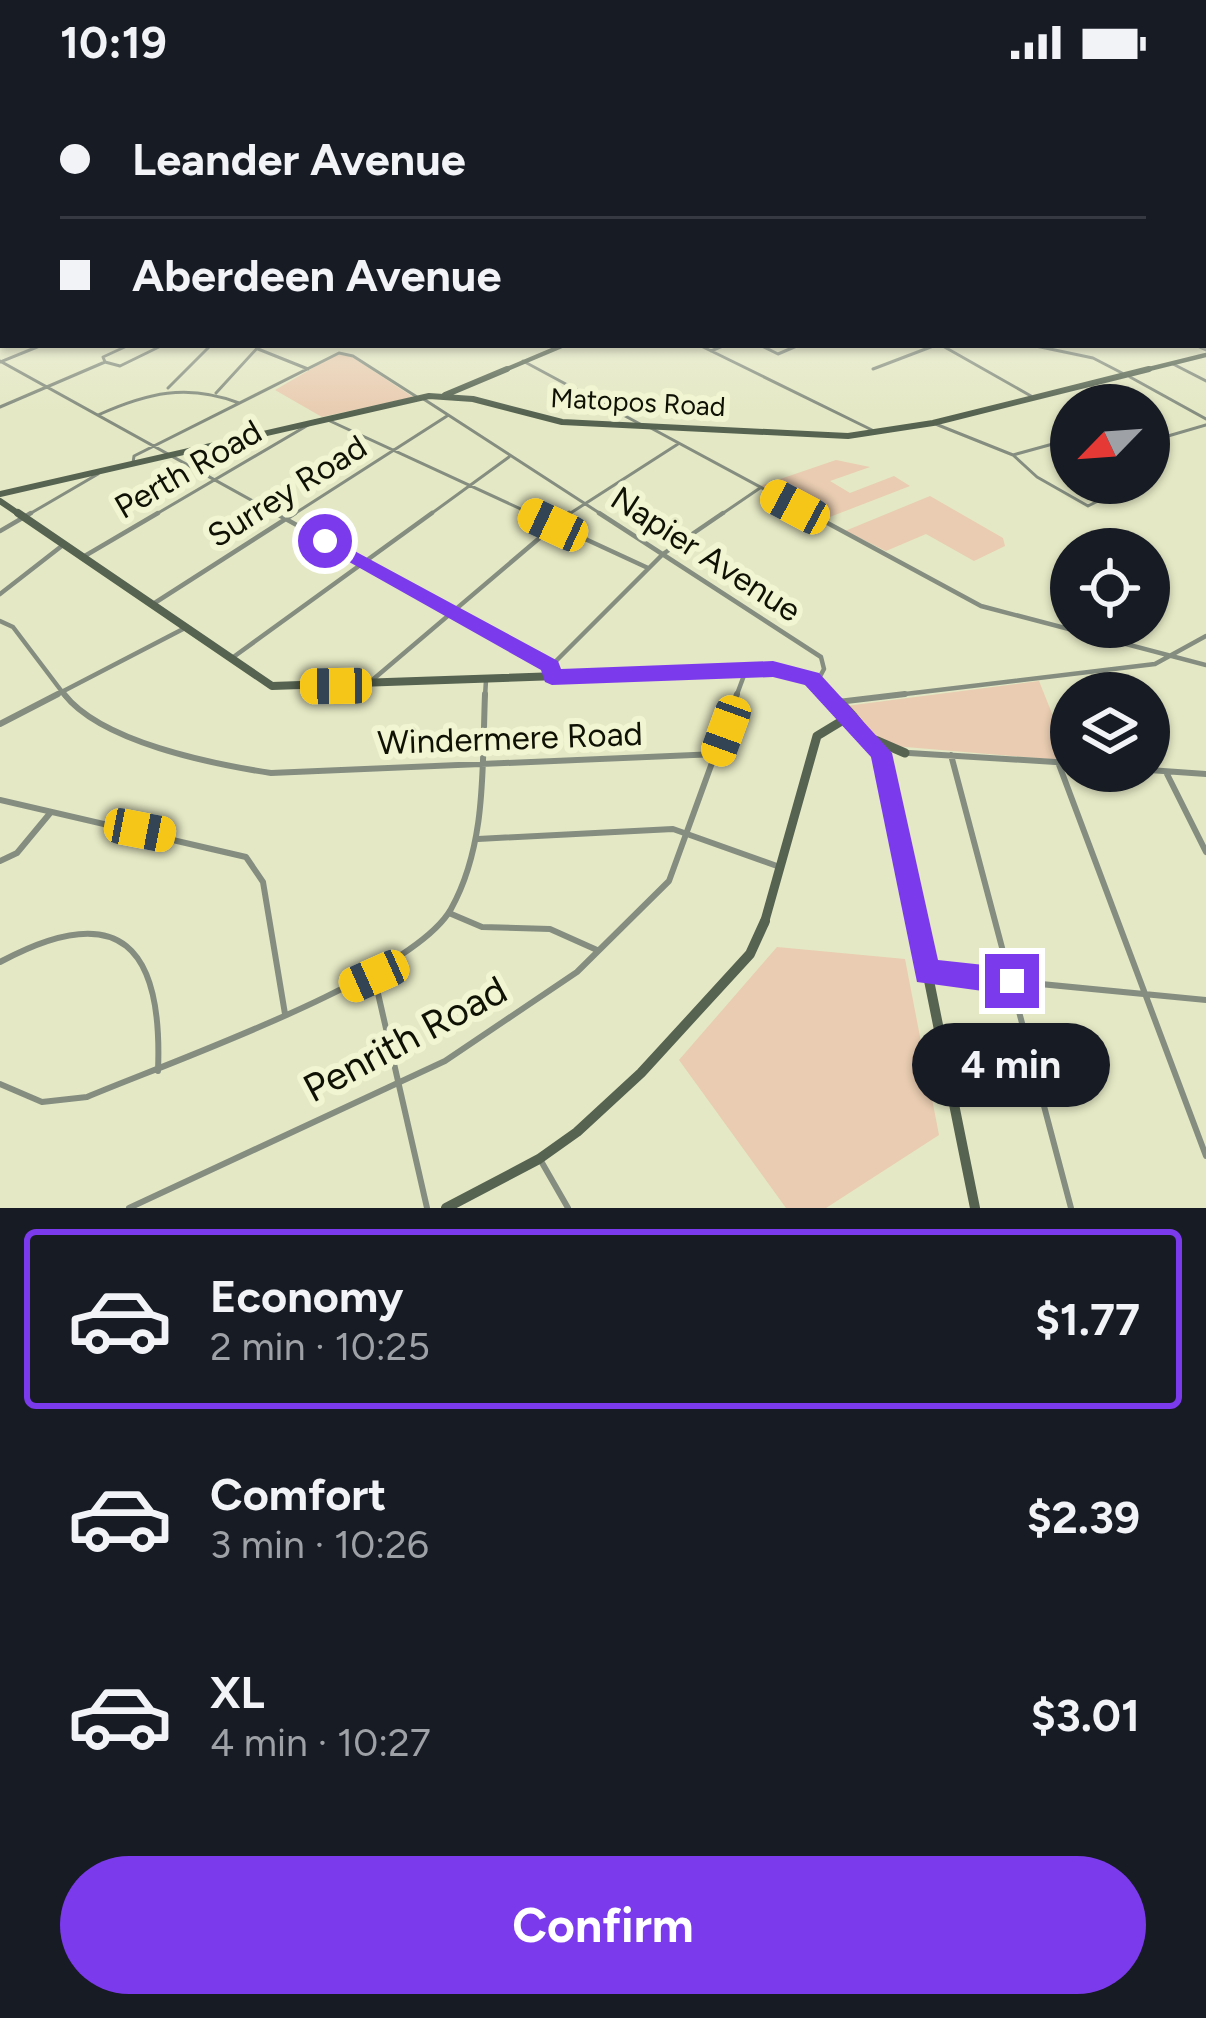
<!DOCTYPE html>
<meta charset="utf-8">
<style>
:root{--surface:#171b24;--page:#20242c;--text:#f1f3f6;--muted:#9ea1a6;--line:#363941;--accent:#7c3aed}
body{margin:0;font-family:Figtree,sans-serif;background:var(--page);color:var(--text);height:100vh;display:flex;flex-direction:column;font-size:45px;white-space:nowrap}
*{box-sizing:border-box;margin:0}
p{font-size:39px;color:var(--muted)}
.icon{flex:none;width:66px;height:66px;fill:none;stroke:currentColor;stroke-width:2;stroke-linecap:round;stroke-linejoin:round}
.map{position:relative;height:1124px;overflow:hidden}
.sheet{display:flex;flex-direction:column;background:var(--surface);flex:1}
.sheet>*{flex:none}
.top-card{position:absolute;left:0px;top:0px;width:1206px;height:264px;box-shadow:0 3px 9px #0004;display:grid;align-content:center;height:264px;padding:0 60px;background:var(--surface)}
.needle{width:78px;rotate:245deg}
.controls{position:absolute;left:1050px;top:300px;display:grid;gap:24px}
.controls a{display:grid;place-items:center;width:120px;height:120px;border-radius:50%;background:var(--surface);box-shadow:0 3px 9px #0004;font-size:60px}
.end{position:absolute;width:54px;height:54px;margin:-27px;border:15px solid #7c3aed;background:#fff;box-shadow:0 0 0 6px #fff}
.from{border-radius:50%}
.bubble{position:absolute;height:84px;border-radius:42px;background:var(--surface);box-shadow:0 3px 9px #0004;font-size:39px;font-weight:700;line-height:84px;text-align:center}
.car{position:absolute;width:36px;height:72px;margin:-36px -18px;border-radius:15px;box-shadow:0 0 9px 3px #0007;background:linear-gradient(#f5c518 24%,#345 0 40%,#f5c518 0 76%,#345 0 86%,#f5c518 0)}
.top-card b{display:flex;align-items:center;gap:42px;height:114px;font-size:45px}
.top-card b+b{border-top:3px solid var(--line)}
.top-card i{width:30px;height:30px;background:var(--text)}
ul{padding:21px 0 0;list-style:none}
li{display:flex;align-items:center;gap:36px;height:180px;margin:0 24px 18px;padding:0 36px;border:6px solid transparent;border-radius:12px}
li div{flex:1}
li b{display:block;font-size:45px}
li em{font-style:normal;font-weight:700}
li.active{border-color:var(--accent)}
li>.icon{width:108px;height:108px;stroke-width:1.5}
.primary-button{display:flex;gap:24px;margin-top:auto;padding:24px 60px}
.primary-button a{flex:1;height:138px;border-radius:72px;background:var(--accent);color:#fff;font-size:48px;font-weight:700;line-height:138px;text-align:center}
.status{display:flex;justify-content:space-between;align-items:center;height:84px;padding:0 60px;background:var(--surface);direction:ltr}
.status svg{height:33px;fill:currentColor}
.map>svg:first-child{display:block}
.green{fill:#e9ccb1}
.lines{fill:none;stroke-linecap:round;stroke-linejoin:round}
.street-far2{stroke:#848d80;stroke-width:3}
.street-far1{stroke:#848d80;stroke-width:4.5}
.street{stroke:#848d80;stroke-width:6}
.secondary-far4{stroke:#566351;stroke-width:4.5}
.secondary-far3{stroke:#566351;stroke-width:6}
.secondary-far2{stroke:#566351;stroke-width:8}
.secondary-far1{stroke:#566351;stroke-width:9}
.secondary{stroke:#566351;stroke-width:10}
.route{fill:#7c3aed}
.labels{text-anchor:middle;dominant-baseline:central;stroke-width:12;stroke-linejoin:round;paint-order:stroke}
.far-street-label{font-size:27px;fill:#101105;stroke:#f1f5d1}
.street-label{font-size:33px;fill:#101105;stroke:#f1f5d1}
.near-street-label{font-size:39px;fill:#101105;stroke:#f1f5d1}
</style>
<div class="status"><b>10:19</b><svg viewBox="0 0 49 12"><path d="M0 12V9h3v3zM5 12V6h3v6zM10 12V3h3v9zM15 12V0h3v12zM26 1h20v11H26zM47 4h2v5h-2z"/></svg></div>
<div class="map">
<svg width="1206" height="1124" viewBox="0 0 1206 1124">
<rect width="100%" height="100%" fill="#e4e8c4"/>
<!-- green -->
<path class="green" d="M337,270l15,3 61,40 -91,20 -47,-27z
M836,376l34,7 -40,14 20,12 44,-17 16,10 -88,34 -62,-34z
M930,412l73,42 2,8 -31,15 -48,-27 -40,17 -41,-20z
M1039,597l32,80 -177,-15 -16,-7 -32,-33z
M777,863l128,12 34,176 -113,73h-40l-107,-148z"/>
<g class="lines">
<!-- street-far2 -->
<path class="street-far2" d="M699,261l173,85
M760,261l18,9 21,-9
M941,261l90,51
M1031,261l62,13 29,15
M1195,261l11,5
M258,265l50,20
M711,267l14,-6
M0,277l280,155
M523,277l117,63
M0,278l42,-17
M105,278l15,4 43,-21
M1173,280l33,17
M873,285l63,-24
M1130,293l76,42
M168,304l43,-43
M216,309l44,-48
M422,314l182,118
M0,323l105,-45 -2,-5 26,-12
M98,331c49,-22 89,-32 141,-12
M330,337l206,95
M933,339l80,32 24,22 51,29 46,-23
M649,343l165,89
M1168,352l38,-11
M1013,371l58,-16
M1149,373l9,11 -9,7
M133,379l1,-7 205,-103 14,3 64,41
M26,432l72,-42
M153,432l162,-95
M291,432l156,-100
M428,432l81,-59
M566,432l112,-72
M719,432l41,-28"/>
<!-- street-far1 -->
<path class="street-far1" d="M275,429l276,153
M529,429l119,55
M599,429l222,144 3,12 -7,13
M809,429l172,93 225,59
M0,447l31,-18
M83,473l75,-44
M0,510l63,-49
M153,520l142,-91
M0,537l13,6 53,70
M232,574l200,-145
M552,593l-1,-11 112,-112 60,-41
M370,598l199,-169
M52,613l133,-69
M485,613l1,-17
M736,613l10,-27
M880,613l275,-33 51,-28"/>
<!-- street -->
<path class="street" d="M64,610c37,48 148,70 207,79l446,-19
M838,618l67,-8
M0,640l58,-30
M909,669l162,10
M951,671l120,453
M1058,678l148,394
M1149,686l57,4
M1166,688l40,80
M0,716l246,57 17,25 22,132
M478,755l195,-10 104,37
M0,777l17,-8 34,-41
M449,829l33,14 68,2 47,21
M0,878c121,-65 163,-14 158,109
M927,889l279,27
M374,892l53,232
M0,1000l42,18 45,-5c80,-34 325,-119 364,-188 36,-65 31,-142 34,-215
M541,1077l27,47
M129,1124l316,-147 132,-89 92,-91 68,-187"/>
<!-- secondary-far4 -->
<path class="secondary-far4" d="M500,288l64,-27
M1137,288l69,-17"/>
<!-- secondary-far3 -->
<path class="secondary-far3" d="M445,311l62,-26
M0,410l429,-98 44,3 89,23 286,14 85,-13 216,-54
M0,417l22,15"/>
<!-- secondary-far2 -->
<path class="secondary-far2" d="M18,429l254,173 487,-17 39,7 36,21"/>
<!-- secondary-far1 -->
<path class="secondary-far1" d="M830,610c70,54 71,149 88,230
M875,656l30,13
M764,840l53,-188 33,-20"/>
<!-- secondary -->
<path class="secondary" d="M917,837l58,287
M446,1124l93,-49 38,-27 64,-59 109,-119 15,-33"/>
</g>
<!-- sky -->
<linearGradient id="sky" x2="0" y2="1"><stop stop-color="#77adc1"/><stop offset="0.52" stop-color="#f3f5e4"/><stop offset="1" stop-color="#f3f5e4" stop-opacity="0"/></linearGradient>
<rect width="1206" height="329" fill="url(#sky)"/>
<!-- route -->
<path class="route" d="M325,451l233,126 3,8 212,-8 46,12 73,80 46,207 74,8 13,13 -4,10 -9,4 -95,-13 -46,-225 -66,-72 -32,-8 -221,8 -7,-3 -4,-12 -222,-125 -3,-4z"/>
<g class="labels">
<!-- far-street labels -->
<g class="far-street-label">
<text transform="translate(638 318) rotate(3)">Matopos Road</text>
</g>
<!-- street labels -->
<g class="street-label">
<text transform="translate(188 385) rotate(-30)">Perth Road</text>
<text transform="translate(287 407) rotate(-32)">Surrey Road</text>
<text transform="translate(706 470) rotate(33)">Napier Avenue</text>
<text transform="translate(510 654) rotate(-2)">Windermere Road</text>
</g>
<!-- near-street labels -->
<g class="near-street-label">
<text transform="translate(405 955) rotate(-28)">Penrith Road</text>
</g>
</g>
</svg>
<div class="controls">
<a><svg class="needle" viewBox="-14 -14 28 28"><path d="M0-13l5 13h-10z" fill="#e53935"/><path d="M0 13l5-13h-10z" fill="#9ea1a6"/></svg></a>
<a><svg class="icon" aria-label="locate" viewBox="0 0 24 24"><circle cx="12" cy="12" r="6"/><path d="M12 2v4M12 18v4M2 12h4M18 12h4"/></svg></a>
<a><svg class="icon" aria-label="layers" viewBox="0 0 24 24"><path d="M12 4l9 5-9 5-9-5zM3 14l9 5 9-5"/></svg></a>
</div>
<i class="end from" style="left:325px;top:457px"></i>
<i class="end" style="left:1012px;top:897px"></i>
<div class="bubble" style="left:912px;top:939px;width:198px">4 min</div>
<i class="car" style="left:795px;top:423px;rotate:298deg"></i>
<i class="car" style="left:553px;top:441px;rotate:295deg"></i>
<i class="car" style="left:336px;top:602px;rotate:269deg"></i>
<i class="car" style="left:726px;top:647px;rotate:200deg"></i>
<i class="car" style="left:140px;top:746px;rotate:101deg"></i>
<i class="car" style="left:374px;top:892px;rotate:246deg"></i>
<div class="top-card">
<b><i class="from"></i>Leander Avenue</b>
<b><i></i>Aberdeen Avenue</b>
</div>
</div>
<section class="sheet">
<ul>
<li class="active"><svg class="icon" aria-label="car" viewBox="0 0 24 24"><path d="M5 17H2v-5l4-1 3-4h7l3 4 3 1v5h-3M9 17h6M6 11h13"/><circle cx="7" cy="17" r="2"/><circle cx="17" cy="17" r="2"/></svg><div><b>Economy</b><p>2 min · 10:25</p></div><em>$1.77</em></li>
<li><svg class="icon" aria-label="car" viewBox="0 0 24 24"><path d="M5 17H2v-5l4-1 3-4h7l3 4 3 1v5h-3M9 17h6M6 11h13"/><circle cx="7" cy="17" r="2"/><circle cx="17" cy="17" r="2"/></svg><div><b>Comfort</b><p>3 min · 10:26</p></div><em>$2.39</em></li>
<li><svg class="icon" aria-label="car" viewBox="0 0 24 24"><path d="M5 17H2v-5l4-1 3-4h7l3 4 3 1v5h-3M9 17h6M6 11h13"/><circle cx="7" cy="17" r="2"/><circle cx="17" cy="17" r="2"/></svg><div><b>XL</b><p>4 min · 10:27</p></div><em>$3.01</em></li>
</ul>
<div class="primary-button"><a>Confirm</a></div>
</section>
